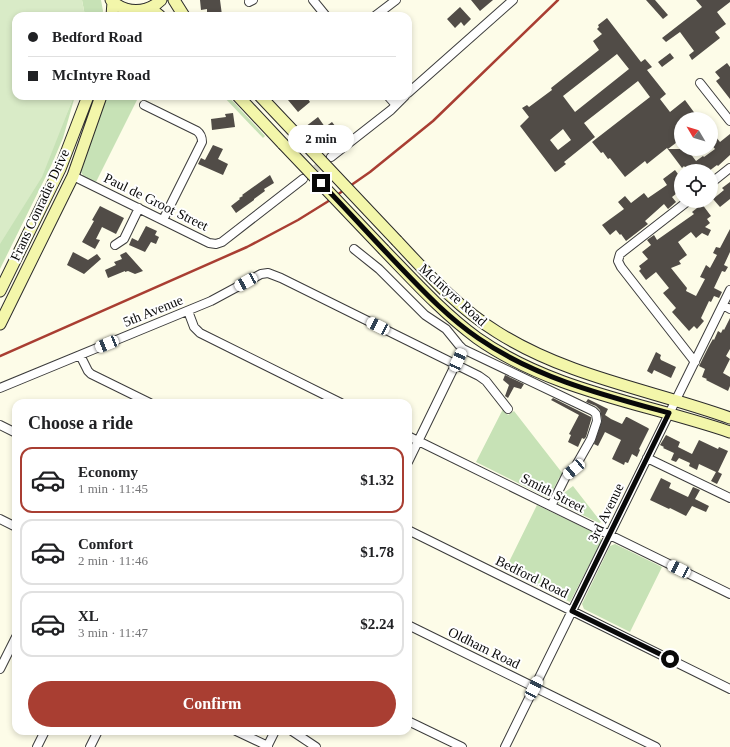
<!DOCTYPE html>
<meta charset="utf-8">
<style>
:root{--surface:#fff;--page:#f2f2f2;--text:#202124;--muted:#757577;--line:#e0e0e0;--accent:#a93e32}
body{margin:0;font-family:"Times New Roman",serif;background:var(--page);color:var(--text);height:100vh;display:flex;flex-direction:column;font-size:15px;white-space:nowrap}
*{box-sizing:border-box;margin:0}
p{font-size:13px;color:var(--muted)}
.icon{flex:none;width:22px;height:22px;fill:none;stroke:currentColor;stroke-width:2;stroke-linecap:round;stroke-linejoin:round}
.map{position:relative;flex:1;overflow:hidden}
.drawer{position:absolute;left:12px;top:399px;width:400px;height:336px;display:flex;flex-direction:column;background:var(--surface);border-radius:12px;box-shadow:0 2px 6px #0003}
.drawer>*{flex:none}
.hud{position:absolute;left:12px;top:12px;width:400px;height:88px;border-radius:12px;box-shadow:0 2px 6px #0003;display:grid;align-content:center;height:88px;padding:0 16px;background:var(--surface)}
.needle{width:26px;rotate:308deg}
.buttons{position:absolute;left:674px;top:112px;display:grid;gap:8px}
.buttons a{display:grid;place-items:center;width:44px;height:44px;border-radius:50%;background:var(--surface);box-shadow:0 2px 6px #0003;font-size:20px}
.end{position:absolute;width:18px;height:18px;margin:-9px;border:5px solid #090909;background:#fff;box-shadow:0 0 0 2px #fff}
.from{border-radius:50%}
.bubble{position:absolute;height:28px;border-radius:14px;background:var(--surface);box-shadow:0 2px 6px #0003;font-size:13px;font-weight:600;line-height:28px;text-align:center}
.car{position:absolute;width:12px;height:24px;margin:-12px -6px;border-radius:5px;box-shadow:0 0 3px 1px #0007;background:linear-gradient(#fff 24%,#345 0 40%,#fff 0 76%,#345 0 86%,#fff 0)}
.hud b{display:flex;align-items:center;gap:14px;height:38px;font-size:15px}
.hud b+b{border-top:1px solid var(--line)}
.hud i{width:10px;height:10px;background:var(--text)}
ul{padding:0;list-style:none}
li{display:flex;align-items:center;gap:12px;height:66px;margin:0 8px 6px;padding:0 8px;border:2px solid var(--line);border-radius:12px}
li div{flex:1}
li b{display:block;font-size:15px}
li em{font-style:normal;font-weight:600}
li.on{border-color:var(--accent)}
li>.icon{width:36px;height:36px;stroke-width:1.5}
h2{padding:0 16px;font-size:18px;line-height:48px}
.action{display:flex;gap:8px;margin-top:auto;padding:8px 16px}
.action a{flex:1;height:46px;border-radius:24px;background:var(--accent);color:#fff;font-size:16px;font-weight:600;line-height:46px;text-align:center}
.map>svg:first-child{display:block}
.green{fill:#c7e2b6}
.pitch{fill:#d9ebc7}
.building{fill:#514c47;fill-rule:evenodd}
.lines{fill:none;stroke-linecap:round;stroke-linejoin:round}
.street-tunnel{stroke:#d8d8c7;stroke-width:8;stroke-dasharray:8 4;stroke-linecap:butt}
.street-casing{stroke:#3c3c3c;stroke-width:10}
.secondary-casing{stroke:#2b2b2b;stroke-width:13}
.street{stroke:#fff;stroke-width:8}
.secondary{stroke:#f3f6aa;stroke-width:11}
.rail{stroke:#a93e32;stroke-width:2.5}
.secondary-bridge-casing{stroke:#2b2b2b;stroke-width:13;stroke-linecap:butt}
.secondary-bridge{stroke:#f3f6aa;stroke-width:11}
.route{stroke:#090909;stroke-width:5}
.labels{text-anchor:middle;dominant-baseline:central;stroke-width:4;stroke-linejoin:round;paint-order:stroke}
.street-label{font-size:14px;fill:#090909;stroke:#fff}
</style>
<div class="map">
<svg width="730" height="747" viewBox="0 0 730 747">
<rect width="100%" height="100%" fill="#fdfce8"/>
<!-- green -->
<path class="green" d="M82,0h19l2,11 -1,5h-17z
M74,96h1l-12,42 -12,28 -51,103v-29l63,-118z
M106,96h33l-43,86 -12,-5 -3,-5z
M223,96h5l37,40 -2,2z
M503,409l5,6 6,-4 49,63 -4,4 -9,18 -2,2 -72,-36z
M573,486l28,36 -2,1 -41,-20v-3l2,-4z
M537,505l64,31v6l-31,60 -65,-32z
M615,544l47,23 -32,65 -46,-23 -2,-5 28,-58z"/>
<!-- pitch -->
<path class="pitch" d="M0,0h82l3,16h-69v80h58l-32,81 -42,67z"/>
<!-- building -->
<path class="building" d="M200,0h20l2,15h-15v-6l-6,1z
M471,0h22l-13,11z
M646,0h9l13,15 -5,4z
M696,0h34v2l-13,10 9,12 -11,8 5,6 -28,22 -3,-5 5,-4 -14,-19 -14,10 -4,-4 40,-31z
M460,7l11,12 -7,7 -3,-4 -6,6 -8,-9z
M607,18l34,44 4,-3 7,8 -5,3 19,24 -6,5 10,13 15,-12 11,15 -5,4h-10v13l-3,2 3,5 -13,10h19l9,12 7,-5 1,1 11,-8 -4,-5v-3l5,-4 4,5 10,-8v21l-12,11 -1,-1 -8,6h-21l-4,-5 -2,2 -15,-20 -20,16 -2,-3 -20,16 -15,-19 -2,1 -5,-7 -2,1 -9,-11 58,-45 -12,-16 -54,42 11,14 -31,25 2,2 -9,7 -2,1 -35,-46 9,-9 -7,-9 5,-3 2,2 23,-17 -1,-2 48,-38 -6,-9 9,-7 -5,-5 2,-2 -1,-2zM617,54l12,15 -54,43 -12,-16zM563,129l8,11 -13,10 -8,-10z
M670,53l4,5 -12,9 -4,-5z
M727,63l3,4v32l-14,-18 4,-3 -5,-6z
M292,96h14l4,6 -12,10 -10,-12z
M233,113l2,14 -23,3 -1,-11 15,-2 -1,-3z
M318,117l7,10 7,-5 11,14 -17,13 -12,-16 -3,2 -6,-8z
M213,145l10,4 -5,10 10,5 -5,11 -25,-11 3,-6 4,2z
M675,170l6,8v12l-9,7 4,5 -8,7 -4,-5 -19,17 3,3 -22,17 -5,-7 -1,1 -4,-5 -6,5 -8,-10 22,-16 -6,-7 7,-6 6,7 13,-10 4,5 19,-13 -4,-6z
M270,175l4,8 -10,6 1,2 -11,8v1l-18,13 -5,-7 9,-7 -1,-1 4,-2 -1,-1z
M730,182v17l-10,8 -7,-8 11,-9 -2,-2z
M702,204l9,12 -4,3 3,4 -5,4 6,3 -3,6 -6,-3 -6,5 -5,-6 -13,10 9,13 -8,6 2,3 -10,4 16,20 -1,3 10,5 9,-17 -5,-2 6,-12 4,3 7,-13 -4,-2 3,-6 4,1 10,-19v23l-6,13 4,2 -3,5 -3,-1 -8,17 8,4 -3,6 -5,-2 -3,6 -2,-1 -8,17 3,3 -7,8 -3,-3 -5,5 -17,-19 4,-4 -13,-15 6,-5 -13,-16 -10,8 -6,-8 -1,-1 2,-2 -2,-3 9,-7 -6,-7 9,-7 -4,-5 7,-5 3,5 37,-26 -2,-2z
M100,206l24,12 -8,16 -14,-7 -6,12 4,1 -5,9 -13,-7 12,-21 -2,-1z
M146,226l11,5 -2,4 4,2 -3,7 -5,-2 -6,10 -16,-7 3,-7 6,3z
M73,252l15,8 9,-6 4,5 -17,15 -17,-9z
M126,252l17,19 -8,3 -7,-3 -3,1v-1l-17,7 -3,-8 11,-5 -2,-3 8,-3 -2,-4z
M730,318v31l-4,7 4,3 -7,14 7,4v9l-2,5 -22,-11 1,-1 -5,-2 3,-8 -6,-3 10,-20 4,-7 1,1 4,-9 3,2 2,-4 1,1z
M656,352l5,3 -1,3 1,2 15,7 -5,11 -17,-8 -2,4 -5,-3z
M505,375l19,9 -3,5 -7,-2 -6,11 -3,-2 4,-11 -6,-5z
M553,398l38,19v3l-5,17 -2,2 -2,-1 -4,9 -10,-5 3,-7 -2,-1 10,-19 -28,-15z
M588,399l20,10 -3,6 6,4 11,5 4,-7h1l21,11 1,1 -10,20 1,1 -3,7 -5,-3 -4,9 -3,-1 -1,3 -12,-6 9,-19 -16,-8 -7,14 -4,-2 8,-24 -2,-10 -4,-4 -10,-4z
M666,435l14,7 -2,5 14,7 7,-14 19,9 1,-2 9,4 -10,21 4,2 -5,10 -6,-3 5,-9 -17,-8 -2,6 -8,-4 1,-3 -11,-5 -3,4 -5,-2 3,-7 -11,-5 1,-1 -4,-2z
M661,478l10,5 -2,5 19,9 5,-10 7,3 -5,9 14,7 -3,6 -14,-6 -6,10 -16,-8 -1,1 -19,-9z"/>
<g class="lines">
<!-- street-tunnel -->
<path class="street-tunnel" d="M306,176l25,-19"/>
<!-- street casing -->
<g class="street-casing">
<path id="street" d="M313,0l13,16
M249,2l4,-2
M375,16l21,-16
M700,83l30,38
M408,93l105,-93
M388,96l8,9
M144,105l53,26c4,3 5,6 5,11l-39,78
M331,157l60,-47 14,-14
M73,176l136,67 7,1 6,-2 81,-63
M711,183l19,-15
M688,201l-68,53 -2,7 3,6 74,95
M115,245l9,-6 15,-31
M354,249l25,20 46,46 21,14 13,16 4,4 -55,113
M723,305l7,4
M188,311l6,16 6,6 141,70
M463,349l109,52 21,10 3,3 1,7 -6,18 -17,30 -8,7 -15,30
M80,355l8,16 3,3 59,29
M0,388l211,-87 50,-27 7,-1 13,5 198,98 7,5 22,28
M0,425l16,8
M408,436l322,158
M647,458l83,40
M0,519l16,8
M408,530l322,159
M408,625l248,122
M0,669l16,-32
M408,721l54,26
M236,731l32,15
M292,731l24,16
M37,747l8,-16
M90,747l8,-16
M267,747l8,-16
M505,747l225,-457"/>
</g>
<!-- secondary casing -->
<g class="secondary-casing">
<path id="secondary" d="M111,0c14,14 36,14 50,0
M174,0l10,16
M150,8l10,8
M112,16l1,-14
M238,96l45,48
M260,96l35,37
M397,241c31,33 61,67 100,91 71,45 155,58 233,86
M384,250c30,31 59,63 93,88 75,53 168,65 253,94
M0,291l60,-122 28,-73
M0,324l73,-148 28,-80"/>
</g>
<!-- street -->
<use href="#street" class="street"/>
<!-- secondary -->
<use href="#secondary" class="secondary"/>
<!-- rail -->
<path class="rail" d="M0,356l247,-109 51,-27 29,-18 43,-30 63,-51 125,-121"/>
<!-- secondary-bridge casing -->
<g class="secondary-bridge-casing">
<path id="secondary-bridge" d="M295,133l102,108
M283,144l101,106"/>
</g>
<!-- secondary-bridge -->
<use href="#secondary-bridge" class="secondary-bridge"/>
</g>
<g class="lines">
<!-- route -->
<path class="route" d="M321,183c27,28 54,58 81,86 24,25 48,50 76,69 58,40 125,57 191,75l-97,198 98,48"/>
</g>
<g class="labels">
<!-- street labels -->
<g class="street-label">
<text transform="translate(156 202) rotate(26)">Paul de Groot Street</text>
<text transform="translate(40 205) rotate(-65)">Frans Conradie Drive</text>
<text transform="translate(453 295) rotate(42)">McIntyre Road</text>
<text transform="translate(153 311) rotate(-22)">5th Avenue</text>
<text transform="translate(553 493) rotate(27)">Smith Street</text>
<text transform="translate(606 513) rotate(-64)">3rd Avenue</text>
<text transform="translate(532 577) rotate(26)">Bedford Road</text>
<text transform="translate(484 648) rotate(26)">Oldham Road</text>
</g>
</g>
</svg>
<div class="buttons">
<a><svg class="needle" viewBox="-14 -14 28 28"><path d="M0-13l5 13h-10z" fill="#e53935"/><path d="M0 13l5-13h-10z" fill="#757577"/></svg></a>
<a><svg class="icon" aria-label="locate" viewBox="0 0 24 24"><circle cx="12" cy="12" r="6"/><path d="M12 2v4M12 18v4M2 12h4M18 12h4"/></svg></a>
</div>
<i class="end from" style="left:670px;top:659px"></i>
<i class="end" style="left:321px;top:183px"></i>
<div class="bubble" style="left:288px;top:125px;width:66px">2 min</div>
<i class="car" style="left:246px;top:282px;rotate:241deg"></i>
<i class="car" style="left:378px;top:326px;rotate:296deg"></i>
<i class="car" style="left:107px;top:344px;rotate:248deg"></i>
<i class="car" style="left:458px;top:360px;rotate:24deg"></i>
<i class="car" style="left:574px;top:469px;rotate:230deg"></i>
<i class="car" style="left:679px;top:569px;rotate:296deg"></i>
<i class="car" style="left:534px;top:688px;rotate:27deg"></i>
<div class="hud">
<b><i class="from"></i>Bedford Road</b>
<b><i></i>McIntyre Road</b>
</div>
<section class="drawer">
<h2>Choose a ride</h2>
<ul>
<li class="on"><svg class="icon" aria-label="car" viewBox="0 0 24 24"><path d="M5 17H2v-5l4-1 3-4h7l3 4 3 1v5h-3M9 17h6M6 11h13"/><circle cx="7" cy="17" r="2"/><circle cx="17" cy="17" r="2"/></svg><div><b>Economy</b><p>1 min · 11:45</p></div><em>$1.32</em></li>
<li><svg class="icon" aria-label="car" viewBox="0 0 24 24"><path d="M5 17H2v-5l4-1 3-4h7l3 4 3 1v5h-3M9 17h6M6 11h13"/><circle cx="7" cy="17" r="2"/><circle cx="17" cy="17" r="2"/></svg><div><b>Comfort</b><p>2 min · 11:46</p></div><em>$1.78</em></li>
<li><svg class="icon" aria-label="car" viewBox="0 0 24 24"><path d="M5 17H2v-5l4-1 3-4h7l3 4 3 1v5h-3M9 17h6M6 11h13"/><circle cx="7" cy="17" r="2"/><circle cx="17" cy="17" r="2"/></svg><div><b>XL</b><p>3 min · 11:47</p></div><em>$2.24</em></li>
</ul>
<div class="action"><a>Confirm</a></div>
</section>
</div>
